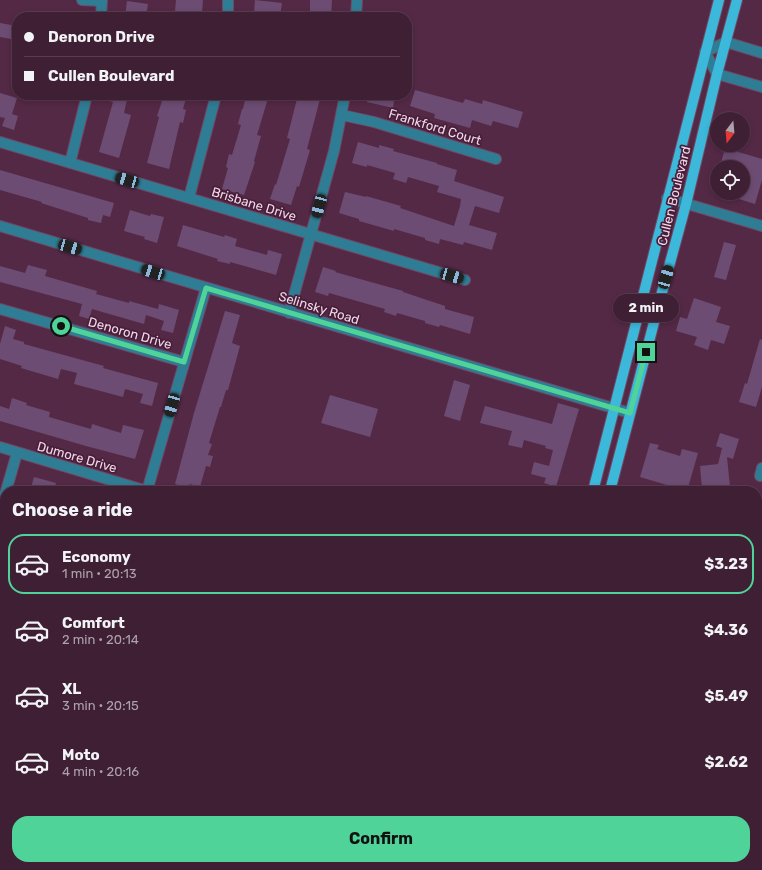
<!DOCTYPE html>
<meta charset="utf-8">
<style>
:root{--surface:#3f1f34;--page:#4a2c40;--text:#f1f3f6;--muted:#ada2ac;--line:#583d4f;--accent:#4fd399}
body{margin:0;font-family:Rubik,sans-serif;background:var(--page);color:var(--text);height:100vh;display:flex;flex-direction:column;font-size:15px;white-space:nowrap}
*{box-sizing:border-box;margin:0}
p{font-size:13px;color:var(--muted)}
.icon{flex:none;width:22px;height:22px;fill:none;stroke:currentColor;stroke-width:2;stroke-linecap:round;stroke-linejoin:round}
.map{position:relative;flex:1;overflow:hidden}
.drawer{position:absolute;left:0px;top:486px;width:762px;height:384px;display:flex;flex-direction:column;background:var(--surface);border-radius:16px 16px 0 0;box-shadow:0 2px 6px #0003,0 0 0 1px var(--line)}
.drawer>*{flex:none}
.guide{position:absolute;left:12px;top:12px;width:400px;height:88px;border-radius:16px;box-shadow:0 2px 6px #0003,0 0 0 1px var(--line);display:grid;align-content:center;height:88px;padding:0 12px;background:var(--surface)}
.needle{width:26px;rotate:196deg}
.controls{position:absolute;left:710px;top:112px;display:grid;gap:8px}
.controls a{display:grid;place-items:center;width:40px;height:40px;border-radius:50%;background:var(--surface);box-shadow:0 2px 6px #0003,0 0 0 1px var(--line);font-size:20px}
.end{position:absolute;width:18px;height:18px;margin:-9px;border:5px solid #4fd399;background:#111;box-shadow:0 0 0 2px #111}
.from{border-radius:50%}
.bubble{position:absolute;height:28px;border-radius:14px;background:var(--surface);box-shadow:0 2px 6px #0003,0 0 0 1px var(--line);font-size:13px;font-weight:700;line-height:28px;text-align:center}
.car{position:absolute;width:12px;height:24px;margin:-12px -6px;border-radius:5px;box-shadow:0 0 3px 1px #0007;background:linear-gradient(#222 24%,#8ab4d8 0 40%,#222 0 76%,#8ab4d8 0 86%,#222 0)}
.guide b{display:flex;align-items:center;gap:14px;height:38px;font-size:15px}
.guide b+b{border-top:1px solid var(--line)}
.guide i{width:10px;height:10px;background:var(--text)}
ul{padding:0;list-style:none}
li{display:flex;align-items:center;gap:12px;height:60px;margin:0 8px 6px;padding:0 4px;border:2px solid transparent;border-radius:16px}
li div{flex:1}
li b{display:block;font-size:15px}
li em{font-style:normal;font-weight:700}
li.current{border-color:var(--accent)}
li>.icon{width:36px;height:36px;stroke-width:1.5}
h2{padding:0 12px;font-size:18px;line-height:48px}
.primary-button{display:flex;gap:8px;margin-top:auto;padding:8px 12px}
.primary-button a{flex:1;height:46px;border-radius:16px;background:var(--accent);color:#111;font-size:16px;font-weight:700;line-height:46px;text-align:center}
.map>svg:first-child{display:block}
.building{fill:#6d4c73}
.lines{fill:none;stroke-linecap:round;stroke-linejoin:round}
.minor-casing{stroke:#714863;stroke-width:12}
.major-casing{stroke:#714863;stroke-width:12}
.minor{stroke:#2f7d94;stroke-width:10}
.major{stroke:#3cb8db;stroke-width:10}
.route{stroke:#4fd399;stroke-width:5}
.labels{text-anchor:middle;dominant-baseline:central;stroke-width:3.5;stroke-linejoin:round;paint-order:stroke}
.street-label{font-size:13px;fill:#f3d7e8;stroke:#481f3b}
</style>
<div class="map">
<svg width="762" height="870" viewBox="0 0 762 870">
<rect width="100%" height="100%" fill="#542946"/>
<!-- building -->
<path class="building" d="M176,0h27l-1,13 -27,-2z
M255,0l27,3 -2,13 -26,-2z
M310,0h22l-1,17h-21z
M127,1l21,3 -2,13h-21z
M0,23l17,3v14l-17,-3z
M415,90l48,13 2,-4 17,5 1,-4 40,12 -5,16 -25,-7 -2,5 -19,-6 -2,8 -36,-10 1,-4 -25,-8z
M0,93l17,5 -5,16 6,2 -4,14 -12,-4 3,-8 -5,-1z
M98,95h30l-4,18 7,2 -12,43 -20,-6 14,-50 -15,-4z
M164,95h23l-4,14 3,1 -3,13 -3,-1 -11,47 -22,-6 12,-46 -2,-1z
M246,95h23l-12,40 4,1 -7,25 1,1 -11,33 -22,-6 6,-21 -2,-1 3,-13 3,1 9,-30 -3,-1 4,-15h1z
M298,95h23l-14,54 3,1 -11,37 -2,-1 -6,19 -21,-6 5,-15 1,1 14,-46 -3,-1z
M368,95h27l-2,13 -26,-6z
M358,142l21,6v-3l15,4 -1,2 44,12v1l20,6 -3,11 50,16 -5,16 -24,-7 -6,19 28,8 -5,17 -28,-8 -1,3 -23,-6 -1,5 -14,-4v-2l-31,-9v2l-35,-10v-2l-20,-6 6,-21 21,5v-1l35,10 -1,2 54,18 6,-20 1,-7 -24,-7 2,-6 -31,-9 -2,6 -13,-4 2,-6 -28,-8v2l-15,-4z
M725,148l37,11v21l-7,24 -16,-5 2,-6h2v-6l5,-16 -5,-2v-2h-8l-14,-4z
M0,170l114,33 -4,14 -7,-2 -2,8 -13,-3v-2l-47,-15 1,-1 -42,-12z
M130,210l20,6 1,-2 13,3 -7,26 -13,-4 1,-2 -21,-6z
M183,225l41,12 1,-2 12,4 -2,7 32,9 1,-5 14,4 -6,21 -46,-13v2l-13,-3 1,-2 -41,-13z
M724,242l12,3 -10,35 -12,-3z
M28,265l19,5 -2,6 52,15 -1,3 33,9v-2l29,8 1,-5 20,6 -6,23 -12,-3 3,-9 -18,-6 -2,9 -52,-15 -3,10 -10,-3 3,-12 -82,-22v-16l25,7z
M323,267l13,4 -1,1 68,19v1l42,14v3l29,8 -4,17 -30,-9 -1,2 -14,-4v-2l-28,-8 -1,3 -12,-4 1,-3 -56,-16 -1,3 -13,-4z
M694,298l27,9 -5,15 14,4 -6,18 -13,-4 -3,10 -14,-5 3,-8 -21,-6 4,-14 7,2z
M225,311l15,4 -8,28 8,3 -12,44h-2l-5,17h-1l-11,36 3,1 -4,11 5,1 -3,11 -4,-1 -6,21 -10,-3 -2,4 -13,-4 19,-71z
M5,326l11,4 -3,9 11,3v2l80,22 -1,2 55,15 -6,23 -12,-3 3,-9 -18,-5 -2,8 -49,-13 3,-11 -16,-4 -3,10 -37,-11 1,-2 -22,-7v-15z
M760,339l2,1v47l-6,20 -17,-5 6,-19 2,1z
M454,380l16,5 -10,36 -16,-5z
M330,395l48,14 -8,28 -49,-14z
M12,398l15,5 -1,2 24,7 -1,5 42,12 1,-5 29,9 2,-8 21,5 -9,29 -49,-13 -86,-25v-15l9,3z
M558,403l21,6 -23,78 -12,-4 2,-5 -15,-4 3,-12 15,4 4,-16 -8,-2 1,-2 -22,-6 -2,8 -14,-3 4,-14 -32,-8 5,-17 67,18z
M720,433l19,6 -6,20 -6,-2 3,30 -28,2 -2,-23 18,-2 4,-16 -6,-2z
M650,443l9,2 -2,4 23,7 2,-7 16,4 -11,38 -47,-14z
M34,477l22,6 -2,8h-24z"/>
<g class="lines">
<!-- minor casing -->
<g class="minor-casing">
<path id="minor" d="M82,0l20,1
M101,17l1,-17
M228,17v-17
M356,17l1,-17
M762,53l-36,-11 -21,10 12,22 45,13
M342,115l32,7 122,37
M0,142l465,138
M70,163l17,-68
M189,198l27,-103
M667,198l95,28
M0,226l406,121 224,66
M0,309l184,53
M289,313l45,-162 11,-56
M0,447l147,44
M760,476l2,-8
M6,491l11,-38
M147,491l59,-203
M0,509l5,-16
M0,515l5,4
M0,539l5,-4
M757,619l4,-16
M757,740l5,1
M713,865l17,5
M691,870l1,-5"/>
</g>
<!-- major casing -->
<g class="major-casing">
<path id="major" d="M593,491l126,-491
M610,491l48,-184 28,-103 31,-130 20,-74
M493,870l1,-5
M511,870l1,-5"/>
</g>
<!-- minor -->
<use href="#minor" class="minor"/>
<!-- major -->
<use href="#major" class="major"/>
</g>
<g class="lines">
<!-- route -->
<path class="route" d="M61,326l123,36 22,-74 424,125 16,-61"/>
</g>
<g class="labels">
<!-- street labels -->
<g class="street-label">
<text transform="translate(435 127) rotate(17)">Frankford Court</text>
<text transform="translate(674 196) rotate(-76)">Cullen Boulevard</text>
<text transform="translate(254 204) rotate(17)">Brisbane Drive</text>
<text transform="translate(319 308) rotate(17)">Selinsky Road</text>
<text transform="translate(130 333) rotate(16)">Denoron Drive</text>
<text transform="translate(77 457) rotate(16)">Dumore Drive</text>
</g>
</g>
</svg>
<div class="controls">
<a><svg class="needle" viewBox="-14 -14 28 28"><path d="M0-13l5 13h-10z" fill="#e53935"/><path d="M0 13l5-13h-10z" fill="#ada2ac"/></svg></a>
<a><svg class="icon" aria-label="locate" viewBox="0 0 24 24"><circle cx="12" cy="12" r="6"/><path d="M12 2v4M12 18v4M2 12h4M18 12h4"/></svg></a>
</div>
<i class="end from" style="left:61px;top:326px"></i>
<i class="end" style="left:646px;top:352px"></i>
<div class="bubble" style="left:613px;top:294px;width:66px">2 min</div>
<i class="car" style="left:127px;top:180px;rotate:286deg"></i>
<i class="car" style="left:319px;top:206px;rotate:195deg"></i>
<i class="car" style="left:70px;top:247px;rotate:106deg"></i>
<i class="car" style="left:153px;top:272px;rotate:287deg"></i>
<i class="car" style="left:452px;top:276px;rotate:106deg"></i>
<i class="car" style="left:666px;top:277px;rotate:16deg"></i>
<i class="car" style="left:172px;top:405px;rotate:196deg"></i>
<div class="guide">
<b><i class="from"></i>Denoron Drive</b>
<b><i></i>Cullen Boulevard</b>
</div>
<section class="drawer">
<h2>Choose a ride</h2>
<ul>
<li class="current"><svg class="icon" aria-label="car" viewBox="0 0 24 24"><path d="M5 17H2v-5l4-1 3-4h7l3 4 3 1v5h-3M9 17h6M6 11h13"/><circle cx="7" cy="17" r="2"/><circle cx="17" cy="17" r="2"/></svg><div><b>Economy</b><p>1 min · 20:13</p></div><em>$3.23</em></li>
<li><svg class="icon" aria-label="car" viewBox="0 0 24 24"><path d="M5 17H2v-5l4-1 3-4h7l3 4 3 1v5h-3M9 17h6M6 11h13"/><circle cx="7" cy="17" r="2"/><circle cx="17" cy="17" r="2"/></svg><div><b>Comfort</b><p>2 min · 20:14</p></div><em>$4.36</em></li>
<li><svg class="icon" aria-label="car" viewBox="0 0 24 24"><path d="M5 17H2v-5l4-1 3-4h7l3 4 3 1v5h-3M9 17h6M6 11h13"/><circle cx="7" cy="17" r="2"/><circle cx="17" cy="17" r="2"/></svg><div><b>XL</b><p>3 min · 20:15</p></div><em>$5.49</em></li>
<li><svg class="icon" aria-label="car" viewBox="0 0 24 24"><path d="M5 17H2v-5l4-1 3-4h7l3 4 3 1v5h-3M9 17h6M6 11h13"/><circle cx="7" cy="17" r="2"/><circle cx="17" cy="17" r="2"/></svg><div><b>Moto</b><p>4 min · 20:16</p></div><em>$2.62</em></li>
</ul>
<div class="primary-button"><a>Confirm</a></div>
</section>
</div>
